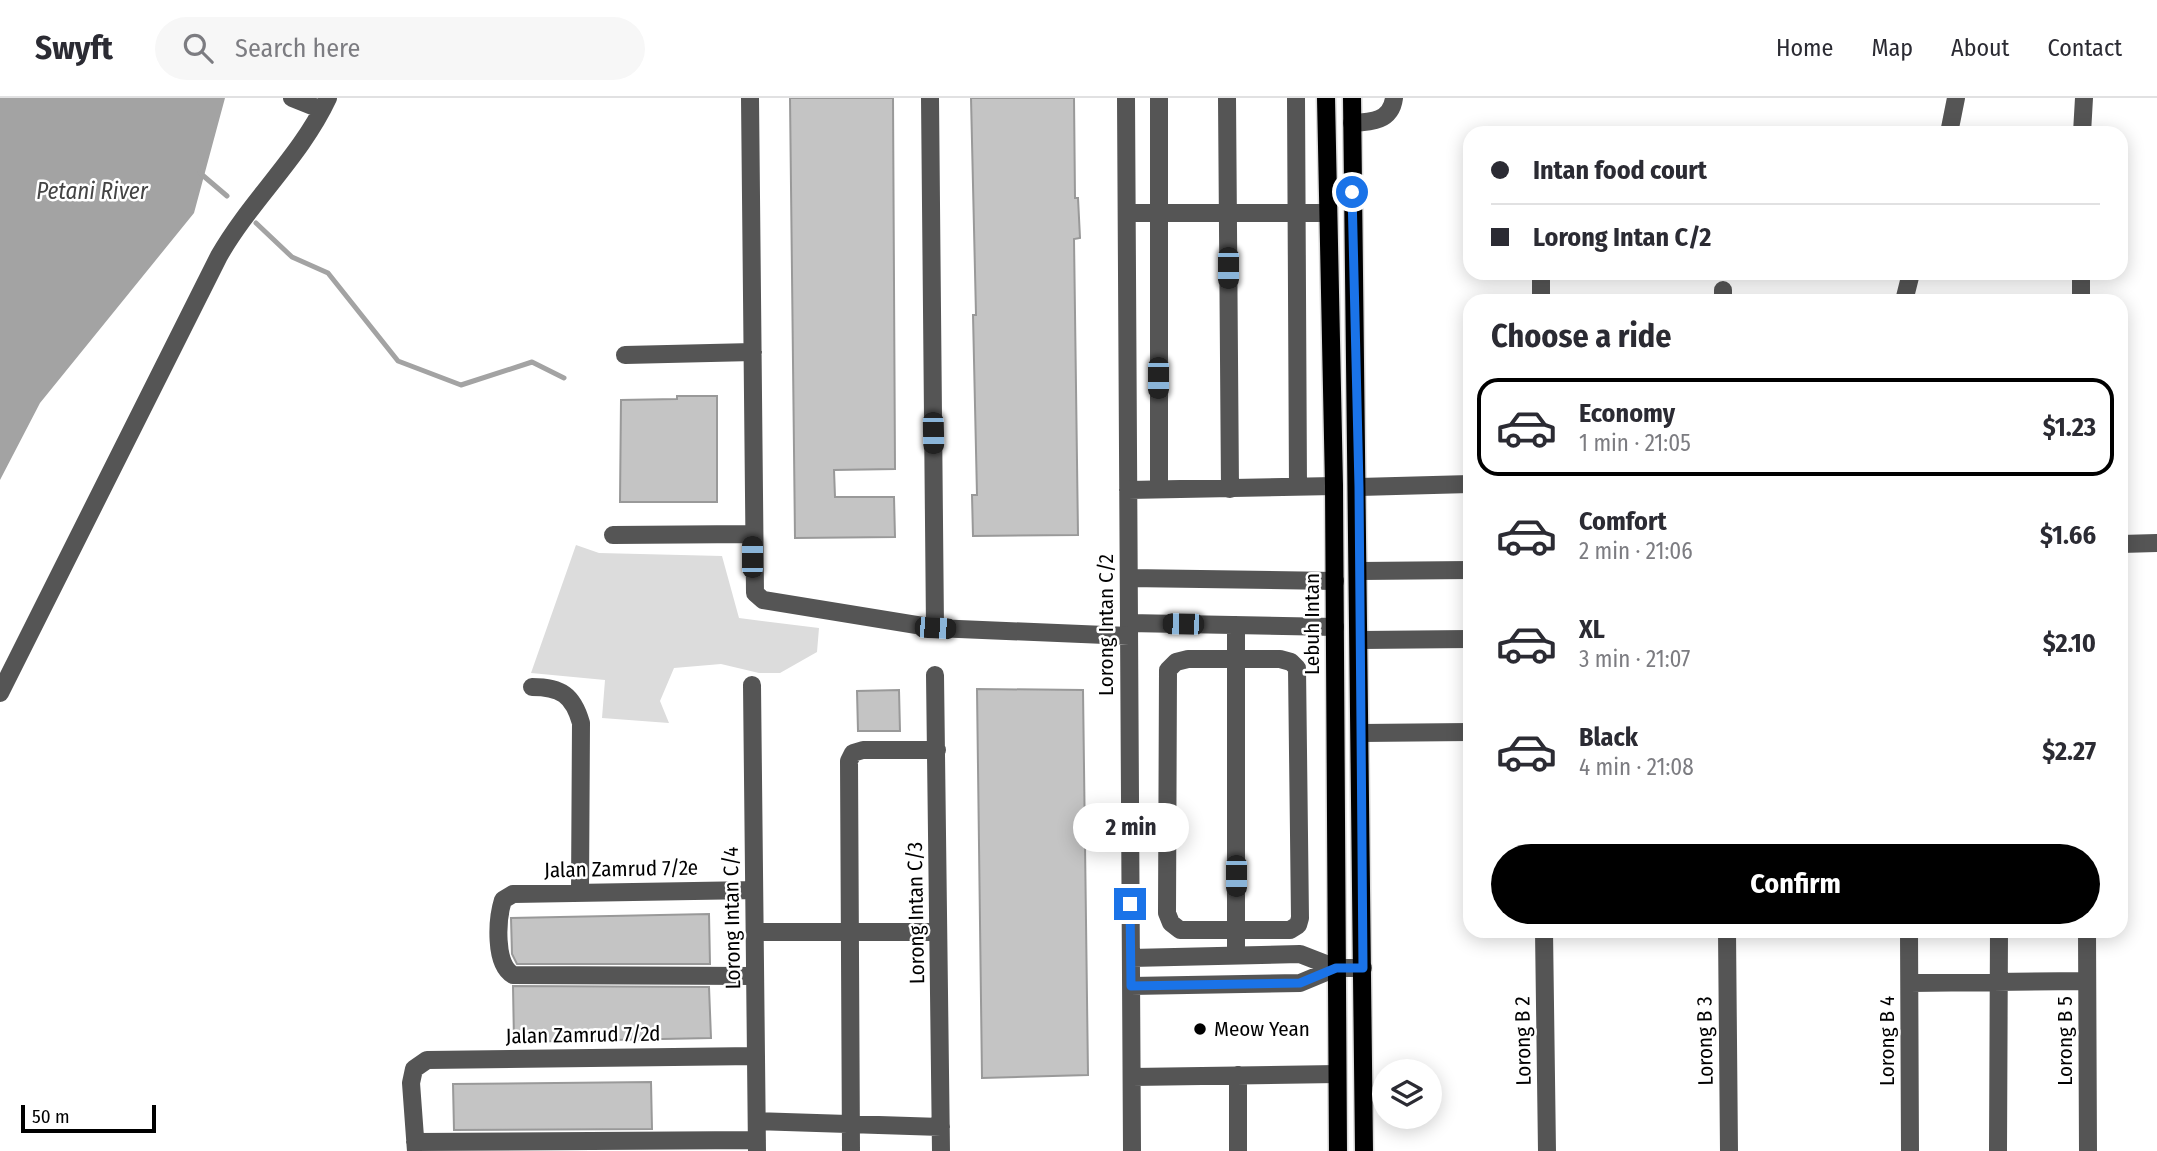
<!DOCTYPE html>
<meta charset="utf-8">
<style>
:root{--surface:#fff;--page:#f7f7f7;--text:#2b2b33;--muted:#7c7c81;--line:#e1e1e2;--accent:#000}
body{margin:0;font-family:"Fira Sans Condensed",sans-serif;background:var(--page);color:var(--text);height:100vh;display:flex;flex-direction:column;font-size:26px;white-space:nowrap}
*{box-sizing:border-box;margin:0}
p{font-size:23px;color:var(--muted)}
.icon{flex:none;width:38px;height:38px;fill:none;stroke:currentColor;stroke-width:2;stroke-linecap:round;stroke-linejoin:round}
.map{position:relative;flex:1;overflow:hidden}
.side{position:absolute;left:1463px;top:196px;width:665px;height:644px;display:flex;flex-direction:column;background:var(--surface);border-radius:21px;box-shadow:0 4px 18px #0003}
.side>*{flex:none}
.banner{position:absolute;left:1463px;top:28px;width:665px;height:154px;border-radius:21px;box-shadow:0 4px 18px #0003;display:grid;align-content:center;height:154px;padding:0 28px;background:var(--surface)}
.tools{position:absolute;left:1372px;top:961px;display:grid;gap:14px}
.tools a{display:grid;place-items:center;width:70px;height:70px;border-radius:50%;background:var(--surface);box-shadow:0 4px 18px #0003;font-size:35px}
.scale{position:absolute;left:21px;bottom:18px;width:135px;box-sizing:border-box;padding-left:7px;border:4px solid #000;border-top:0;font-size:19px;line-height:24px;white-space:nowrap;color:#000;-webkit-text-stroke:5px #fff;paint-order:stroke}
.end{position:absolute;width:32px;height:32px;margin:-16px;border:9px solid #1a73e8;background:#fff;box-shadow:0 0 0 4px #fff}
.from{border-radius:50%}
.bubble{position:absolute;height:49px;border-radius:24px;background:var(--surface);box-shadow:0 4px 18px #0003;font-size:23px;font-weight:700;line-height:49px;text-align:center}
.car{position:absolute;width:21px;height:42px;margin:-21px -10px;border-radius:9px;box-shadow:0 0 5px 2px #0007;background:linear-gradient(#222 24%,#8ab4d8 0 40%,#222 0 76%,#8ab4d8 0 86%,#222 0)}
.banner b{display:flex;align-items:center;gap:24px;height:66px;font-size:26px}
.banner b+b{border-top:2px solid var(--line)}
.banner i{width:18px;height:18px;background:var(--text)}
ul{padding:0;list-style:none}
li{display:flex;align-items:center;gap:21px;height:98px;margin:0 14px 10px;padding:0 14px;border:4px solid transparent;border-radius:21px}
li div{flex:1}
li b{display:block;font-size:26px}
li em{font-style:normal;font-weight:700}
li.active{border-color:var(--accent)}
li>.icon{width:63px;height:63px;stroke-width:1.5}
h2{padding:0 28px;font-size:32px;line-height:84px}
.cta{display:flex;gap:14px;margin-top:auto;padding:14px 28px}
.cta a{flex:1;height:80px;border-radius:42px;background:var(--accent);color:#fff;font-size:28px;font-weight:700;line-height:80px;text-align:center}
header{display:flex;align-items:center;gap:42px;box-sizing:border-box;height:98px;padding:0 35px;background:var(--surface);border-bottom:2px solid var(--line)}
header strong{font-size:33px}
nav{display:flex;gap:38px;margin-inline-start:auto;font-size:24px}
.search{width:490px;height:63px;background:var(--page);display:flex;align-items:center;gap:18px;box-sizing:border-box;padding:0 24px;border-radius:38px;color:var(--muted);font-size:26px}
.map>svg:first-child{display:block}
.green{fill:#dcdcdc}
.water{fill:#a3a3a3}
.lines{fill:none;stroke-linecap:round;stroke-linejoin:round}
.stream{stroke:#a3a3a3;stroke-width:5}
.building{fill:#c4c4c4;stroke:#999;stroke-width:2}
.major-casing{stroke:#dbdbdb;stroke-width:21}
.minor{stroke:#555;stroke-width:18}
.major{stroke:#000;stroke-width:18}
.route{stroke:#1a73e8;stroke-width:9}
.poi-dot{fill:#000;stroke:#fff;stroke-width:2.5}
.labels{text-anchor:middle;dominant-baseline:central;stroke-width:5;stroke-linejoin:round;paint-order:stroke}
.street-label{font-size:21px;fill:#000;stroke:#fff}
.poi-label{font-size:21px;fill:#000;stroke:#fff;text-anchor:start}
.water-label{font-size:23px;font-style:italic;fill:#444;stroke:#fff}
</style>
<header>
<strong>Swyft</strong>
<div class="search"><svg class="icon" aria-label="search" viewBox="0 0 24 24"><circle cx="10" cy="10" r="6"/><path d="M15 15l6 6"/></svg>Search here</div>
<nav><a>Home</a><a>Map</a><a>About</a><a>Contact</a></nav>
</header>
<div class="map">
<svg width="2157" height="1053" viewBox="0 0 2157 1053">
<rect width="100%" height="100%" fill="#fff"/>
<!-- green -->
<path class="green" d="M576,447l23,8 123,3 17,62 80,10 -2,24 -37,21h-21l-38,-9 -47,4 -14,33 9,22 -67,-5 3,-38 -74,-7z"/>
<!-- water -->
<path class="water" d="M0,0h225l-31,115 -154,190 -40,77z"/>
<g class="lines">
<!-- stream -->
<path class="stream" d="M200,75l27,23
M256,125l36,34 36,16 70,88 63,24 71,-23 32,16"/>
</g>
<!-- building -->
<path class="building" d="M790,0h103l2,371 -61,1 1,27h59l1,40 -100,1z
M971,0h103l1,100h3l2,40 -6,1 4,296 -105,1 -1,-41h5l-4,-180h3z
M677,298h40v106h-97l1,-102 56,-1z
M977,591l106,1 5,385 -106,3z
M899,592l1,41h-42l-1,-40z
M709,816l1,50h-193l-5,-10 -1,-36z
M513,888l196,1 2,51 -197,4z
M651,984l1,47 -198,1 -1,-46z"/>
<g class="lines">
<!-- major casing -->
<g class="major-casing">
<path id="major" d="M1326,0l8,388 4,665
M1352,0l12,1053"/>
</g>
<!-- minor -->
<path class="minor" d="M292,0l30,12
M750,0l5,495 8,7 172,28 194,8
M930,0l5,530
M1126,0l6,1053
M1227,0l3,391
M1296,0l2,389
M1352,25c20,-1 39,-2 42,-25
M1949,35l7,-35
M2082,35l2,-35
M1127,115h199
M1541,175v28
M2081,175v28
M1723,192v11
M1904,203l7,-28
M625,257l128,-3
M1359,389l111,-3
M1159,391v-391
M1128,392l206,-4
M613,437l139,-1
M2121,446l36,-1
M1360,473l110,-1
M1129,480l206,3
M1129,525l206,4
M1361,542l109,-1
M1188,561h92l11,3 6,6 3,250 -2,7 -8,5h-110l-9,-7 -4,-10 1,-243 8,-8z
M935,577l6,476
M752,587l5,466
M532,589c29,0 41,8 49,36l-1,168
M0,595l219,-437c32,-56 82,-100 109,-158
M1361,635l109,-1
M754,792l-241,4 -10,6c-6,19 -9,64 10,75l242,1
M1544,833l3,220
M1727,833l2,220
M1909,833l1,220
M2087,833l1,220
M755,834h183
M1236,857v-330
M1131,860l169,-4 36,14
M1910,885l177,-2
M1131,888l169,-3 36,-15h27
M1238,977v76
M1132,979l205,-3
M757,1023l184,6
M415,1044l342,-2
M416,1053l-5,-68 3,-14 13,-9 329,-4
M851,1053l-2,-390 4,-8 10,-3h74
M1998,1053l1,-220"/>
<!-- major -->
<use href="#major" class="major"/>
</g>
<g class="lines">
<!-- route -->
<path class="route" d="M1130,806l1,82 169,-3 36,-15h27l-4,-481 -7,-295"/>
</g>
<!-- markers -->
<circle class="poi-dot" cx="1200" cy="931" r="7"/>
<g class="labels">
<!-- street labels -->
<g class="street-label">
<text transform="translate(1312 526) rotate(-90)">Lebuh Intan</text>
<text transform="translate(1106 527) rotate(-90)">Lorong Intan C/2</text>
<text transform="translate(621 771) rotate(-1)">Jalan Zamrud 7/2e</text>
<text transform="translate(916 815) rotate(-91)">Lorong Intan C/3</text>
<text transform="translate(732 820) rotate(-91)">Lorong Intan C/4</text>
<text transform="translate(583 937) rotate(-1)">Jalan Zamrud 7/2d</text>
<text transform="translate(1523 943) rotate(-91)">Lorong B 2</text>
<text transform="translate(1705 943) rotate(-91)">Lorong B 3</text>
<text transform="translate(1887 943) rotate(-90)">Lorong B 4</text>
<text transform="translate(2065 943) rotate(-90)">Lorong B 5</text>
</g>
<!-- poi labels -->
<g class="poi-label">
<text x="1214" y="931">Meow Yean</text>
</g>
<!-- water labels -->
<g class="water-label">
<text x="92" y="93">Petani River</text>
</g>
</g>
</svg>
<div class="tools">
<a><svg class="icon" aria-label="layers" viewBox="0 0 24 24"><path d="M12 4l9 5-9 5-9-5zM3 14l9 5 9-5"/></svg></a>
</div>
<div class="scale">50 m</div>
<i class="end from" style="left:1352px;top:94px"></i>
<i class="end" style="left:1130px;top:806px"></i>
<div class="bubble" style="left:1073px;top:705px;width:116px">2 min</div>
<i class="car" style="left:1228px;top:170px;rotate:180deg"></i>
<i class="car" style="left:1158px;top:280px;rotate:180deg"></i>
<i class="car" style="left:933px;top:335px;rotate:179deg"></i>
<i class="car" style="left:752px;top:459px;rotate:0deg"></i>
<i class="car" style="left:1183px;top:526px;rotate:271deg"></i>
<i class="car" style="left:935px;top:530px;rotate:93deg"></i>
<i class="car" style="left:1236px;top:778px;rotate:180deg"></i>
<div class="banner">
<b><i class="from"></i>Intan food court</b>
<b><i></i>Lorong Intan C/2</b>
</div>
<section class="side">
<h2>Choose a ride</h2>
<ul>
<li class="active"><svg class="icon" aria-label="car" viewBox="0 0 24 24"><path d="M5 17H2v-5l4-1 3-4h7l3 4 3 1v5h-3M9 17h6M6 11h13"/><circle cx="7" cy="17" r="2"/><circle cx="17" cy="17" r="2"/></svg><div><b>Economy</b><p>1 min · 21:05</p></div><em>$1.23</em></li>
<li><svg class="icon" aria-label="car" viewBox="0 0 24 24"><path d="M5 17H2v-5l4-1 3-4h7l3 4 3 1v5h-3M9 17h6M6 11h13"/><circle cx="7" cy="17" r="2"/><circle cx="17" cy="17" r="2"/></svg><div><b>Comfort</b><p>2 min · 21:06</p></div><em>$1.66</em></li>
<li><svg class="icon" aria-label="car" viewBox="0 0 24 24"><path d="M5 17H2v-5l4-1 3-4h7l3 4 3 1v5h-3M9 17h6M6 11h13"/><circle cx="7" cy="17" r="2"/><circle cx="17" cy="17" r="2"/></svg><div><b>XL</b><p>3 min · 21:07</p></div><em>$2.10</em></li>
<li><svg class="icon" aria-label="car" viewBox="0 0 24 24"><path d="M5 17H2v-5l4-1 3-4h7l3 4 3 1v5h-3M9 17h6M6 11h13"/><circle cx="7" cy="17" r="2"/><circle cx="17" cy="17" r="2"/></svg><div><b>Black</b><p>4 min · 21:08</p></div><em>$2.27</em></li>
</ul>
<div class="cta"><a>Confirm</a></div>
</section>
</div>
